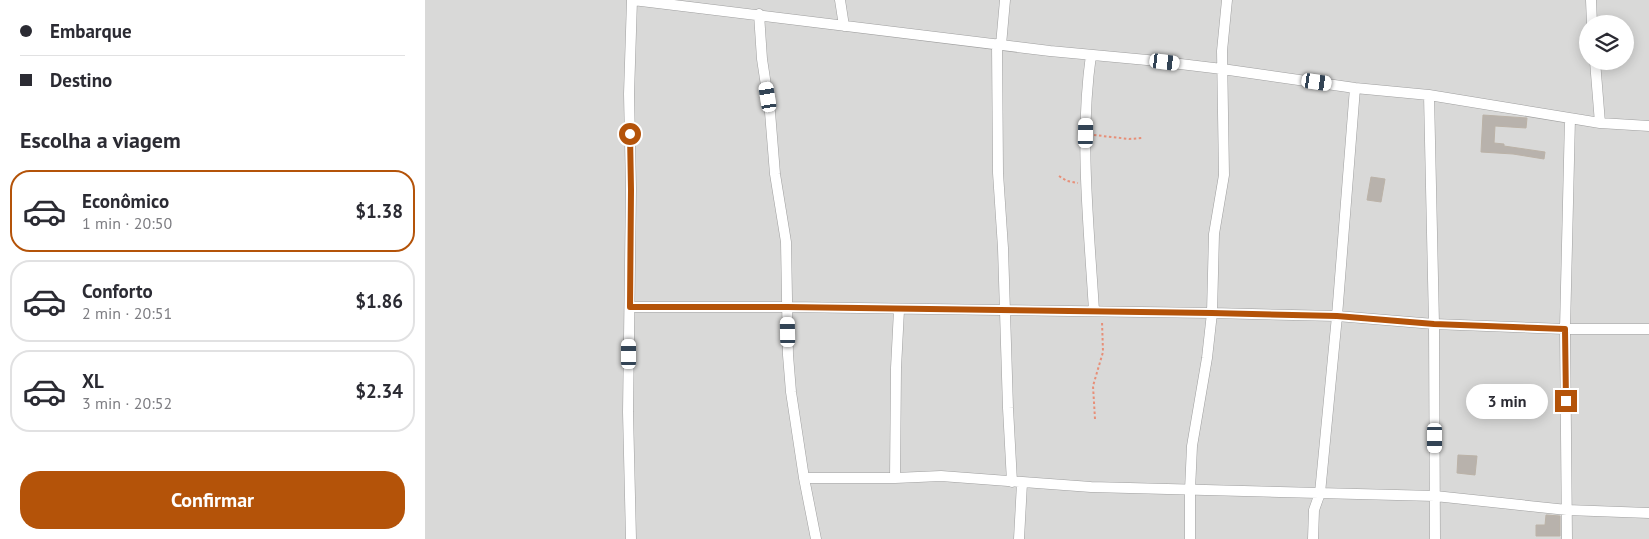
<!DOCTYPE html>
<html lang="pt">
<meta charset="utf-8">
<style>
:root{--surface:#fff;--page:#f7f7f7;--text:#2b2b33;--muted:#7c7c81;--line:#e1e1e2;--accent:#b45309}
body{margin:0;font-family:"PT Sans",sans-serif;background:var(--page);color:var(--text);height:100vh;display:flex;flex-direction:column;font-size:19px;white-space:nowrap}
*{box-sizing:border-box;margin:0}
p{font-size:16px;color:var(--muted)}
.icon{flex:none;width:28px;height:28px;fill:none;stroke:currentColor;stroke-width:2;stroke-linecap:round;stroke-linejoin:round}
.map{position:relative;flex:1;overflow:hidden}
.panel{display:flex;flex-direction:column;background:var(--surface);width:425px}
.panel>*{flex:none}
.guide{display:grid;align-content:center;height:110px;padding:0 20px;background:var(--surface)}
.fabs{position:absolute;left:1154px;top:15px;display:grid;gap:10px}
.fabs a{display:grid;place-items:center;width:55px;height:55px;border-radius:50%;background:var(--surface);box-shadow:0 2px 12px #0003;font-size:25px}
.end{position:absolute;width:22px;height:22px;margin:-11px;border:6px solid #b45309;background:#fff;box-shadow:0 0 0 2px #fff}
.from{border-radius:50%}
.bubble{position:absolute;height:35px;border-radius:18px;background:var(--surface);box-shadow:0 2px 12px #0003;font-size:16px;font-weight:600;line-height:35px;text-align:center}
.car{position:absolute;width:15px;height:30px;margin:-15px -8px;border-radius:6px;box-shadow:0 0 4px 1px #0007;background:linear-gradient(#fff 24%,#345 0 40%,#fff 0 76%,#345 0 86%,#fff 0)}
.guide b{display:flex;align-items:center;gap:18px;height:48px;font-size:19px}
.guide b+b{border-top:1px solid var(--line)}
.guide i{width:12px;height:12px;background:var(--text)}
ul{padding:0;list-style:none}
li{display:flex;align-items:center;gap:15px;height:82px;margin:0 10px 8px;padding:0 10px;border:2px solid var(--line);border-radius:20px}
li div{flex:1}
li b{display:block;font-size:19px}
li em{font-style:normal;font-weight:600}
li.on{border-color:var(--accent)}
li>.icon{width:45px;height:45px;stroke-width:1.5}
h2{padding:0 20px;font-size:22px;line-height:60px}
.button{display:flex;gap:10px;margin-top:auto;padding:10px 20px}
.button a{flex:1;height:58px;border-radius:20px;background:var(--accent);color:#fff;font-size:20px;font-weight:600;line-height:58px;text-align:center}
main{display:flex;flex:1;min-height:0}
.map>svg:first-child{display:block}
.residential{fill:#d9d9d8;fill-rule:evenodd}
.building{fill:#b8b2ac;stroke:#bbb2a7}
.lines{fill:none;stroke-linecap:round;stroke-linejoin:round}
.minor-casing{stroke:#9f9f9f;stroke-width:11}
.path{stroke:#e78f78;stroke-width:2;stroke-dasharray:2.5 2.5;stroke-linecap:butt}
.minor{stroke:#fff;stroke-width:10}
.route{stroke:#b45309;stroke-width:6}
</style>
<main>
<section class="panel">
<div class="guide">
<b><i class="from"></i>Embarque</b>
<b><i></i>Destino</b>
</div>
<h2>Escolha a viagem</h2>
<ul>
<li class="on"><svg class="icon" aria-label="car" viewBox="0 0 24 24"><path d="M5 17H2v-5l4-1 3-4h7l3 4 3 1v5h-3M9 17h6M6 11h13"/><circle cx="7" cy="17" r="2"/><circle cx="17" cy="17" r="2"/></svg><div><b>Econômico</b><p>1 min · 20:50</p></div><em>$1.38</em></li>
<li><svg class="icon" aria-label="car" viewBox="0 0 24 24"><path d="M5 17H2v-5l4-1 3-4h7l3 4 3 1v5h-3M9 17h6M6 11h13"/><circle cx="7" cy="17" r="2"/><circle cx="17" cy="17" r="2"/></svg><div><b>Conforto</b><p>2 min · 20:51</p></div><em>$1.86</em></li>
<li><svg class="icon" aria-label="car" viewBox="0 0 24 24"><path d="M5 17H2v-5l4-1 3-4h7l3 4 3 1v5h-3M9 17h6M6 11h13"/><circle cx="7" cy="17" r="2"/><circle cx="17" cy="17" r="2"/></svg><div><b>XL</b><p>3 min · 20:52</p></div><em>$2.34</em></li>
</ul>
<div class="button"><a>Confirmar</a></div>
</section>
<div class="map">
<svg width="1224" height="539" viewBox="0 0 1224 539">
<rect width="100%" height="100%" fill="#ece9e2"/>
<!-- residential -->
<path class="residential" d="M0,0h1224v539h-1224zM1162,24h38v37h-38z"/>
<!-- building -->
<path class="building" d="M1058,115l44,3 -1,10 -31,-2 -1,17 10,1v2l41,6 -1,7 -31,-5 -32,-2z
M946,177l14,2 -4,23 -14,-2z
M1033,455l19,1 -2,19 -18,-2z
M1121,515l14,1v20h-24v-11h9z"/>
<g class="lines">
<!-- minor casing -->
<g class="minor-casing">
<path id="minor" d="M208,0l417,51 97,9 75,9 133,19 74,7 171,28 49,3
M415,0l4,26
M1166,0l1,24
M334,14l3,45 8,53 5,62 11,68 2,113 3,37 13,86 12,61
M572,44l1,129 5,75 5,160 4,74
M576,45l4,-45
M666,55c-12,85 -2,171 3,256
M1170,61l5,62
M1004,95l5,229 1,215
M205,307h158l424,6 125,3 97,8 131,5h84
M379,478h91l46,-2 150,11 344,9 132,14 82,3
M470,478l1,-110 3,-58
M206,539l-3,-127 3,-223 -2,-95 3,-94
M594,539l3,-56
M765,539v-49l2,-44 15,-88 5,-45 2,-79 10,-59 -2,-124 5,-51
M888,539l1,-29 6,-17 17,-177 18,-228
M1142,539l-2,-210 5,-211"/>
</g>
<!-- path -->
<path class="path" d="M669,135l35,4 13,-1
M634,176l8,5 11,2
M670,419l-2,-33 10,-34 -1,-31"/>
<!-- minor -->
<use href="#minor" class="minor"/>
</g>
<g class="lines">
<!-- route -->
<path class="route" d="M205,134l1,56 -1,117h158l424,6 125,3 97,8 131,5 1,72"/>
</g>
</svg>
<div class="fabs">
<a><svg class="icon" aria-label="layers" viewBox="0 0 24 24"><path d="M12 4l9 5-9 5-9-5zM3 14l9 5 9-5"/></svg></a>
</div>
<i class="end from" style="left:205px;top:134px"></i>
<i class="end" style="left:1141px;top:401px"></i>
<div class="bubble" style="left:1041px;top:384px;width:82px">3 min</div>
<i class="car" style="left:740px;top:62px;rotate:97deg"></i>
<i class="car" style="left:892px;top:82px;rotate:98deg"></i>
<i class="car" style="left:343px;top:97px;rotate:351deg"></i>
<i class="car" style="left:661px;top:133px;rotate:1deg"></i>
<i class="car" style="left:363px;top:332px;rotate:359deg"></i>
<i class="car" style="left:204px;top:354px;rotate:0deg"></i>
<i class="car" style="left:1010px;top:438px;rotate:180deg"></i>
</div>
</main>
